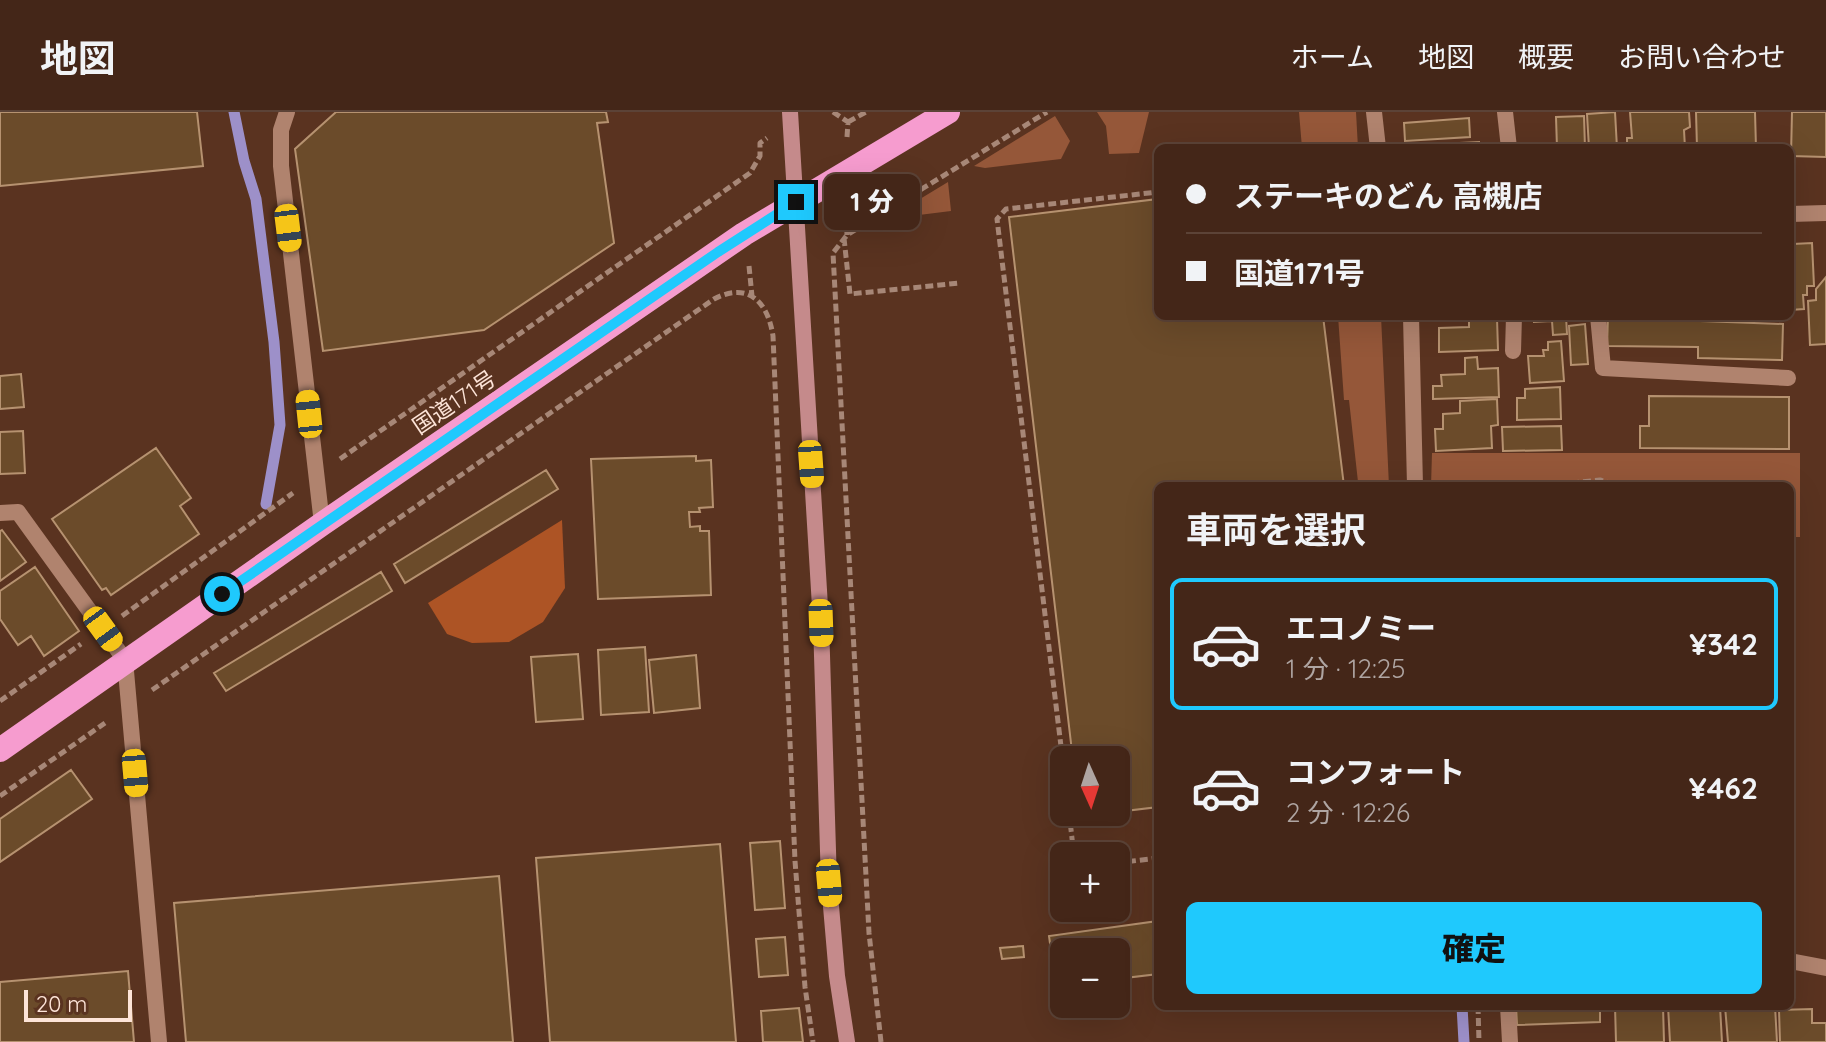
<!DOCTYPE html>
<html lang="ja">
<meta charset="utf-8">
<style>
:root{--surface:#442618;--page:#4b2e21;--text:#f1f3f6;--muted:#afa5a2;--line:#5c4337;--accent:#1fc9fd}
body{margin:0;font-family:Quicksand,"Noto Sans JP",sans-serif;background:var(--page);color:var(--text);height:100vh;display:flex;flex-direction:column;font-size:30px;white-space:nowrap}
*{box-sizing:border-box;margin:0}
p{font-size:26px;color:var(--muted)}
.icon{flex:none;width:44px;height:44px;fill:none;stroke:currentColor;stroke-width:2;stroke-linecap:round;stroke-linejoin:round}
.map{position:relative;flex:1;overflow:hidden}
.side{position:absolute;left:1154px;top:370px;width:640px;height:528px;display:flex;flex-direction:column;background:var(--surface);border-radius:12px;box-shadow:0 8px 32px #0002,0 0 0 2px var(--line)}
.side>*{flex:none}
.hud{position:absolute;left:1154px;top:32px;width:640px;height:176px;border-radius:12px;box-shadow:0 8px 32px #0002,0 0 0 2px var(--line);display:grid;align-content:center;height:176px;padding:0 32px;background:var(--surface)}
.needle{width:52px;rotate:177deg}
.tools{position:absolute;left:1050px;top:634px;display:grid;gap:16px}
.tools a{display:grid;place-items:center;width:80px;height:80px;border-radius:12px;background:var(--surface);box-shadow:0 8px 32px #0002,0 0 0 2px var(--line);font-size:40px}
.scale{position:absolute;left:24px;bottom:20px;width:108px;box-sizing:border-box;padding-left:8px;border:4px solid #fde4d8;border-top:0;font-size:22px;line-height:28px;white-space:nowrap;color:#fde4d8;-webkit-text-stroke:6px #5a3320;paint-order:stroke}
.end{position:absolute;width:36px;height:36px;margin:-18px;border:10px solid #1fc9fd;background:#111;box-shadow:0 0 0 4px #111}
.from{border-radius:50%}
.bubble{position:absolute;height:56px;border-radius:12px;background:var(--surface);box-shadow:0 8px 32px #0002,0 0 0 2px var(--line);font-size:26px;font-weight:800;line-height:56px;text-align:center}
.car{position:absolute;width:24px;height:48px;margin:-24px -12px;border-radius:10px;box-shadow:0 0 6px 2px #0007;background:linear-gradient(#f5c518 24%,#345 0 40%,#f5c518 0 76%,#345 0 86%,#f5c518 0)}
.hud b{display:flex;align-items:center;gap:28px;height:76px;font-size:30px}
.hud b+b{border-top:2px solid var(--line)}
.hud i{width:20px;height:20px;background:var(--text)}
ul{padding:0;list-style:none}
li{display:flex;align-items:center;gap:24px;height:132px;margin:0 16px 12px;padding:0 16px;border:4px solid transparent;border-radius:12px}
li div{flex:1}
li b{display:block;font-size:30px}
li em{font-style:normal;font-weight:800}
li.selected{border-color:var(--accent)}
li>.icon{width:72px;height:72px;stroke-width:1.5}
h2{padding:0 32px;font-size:36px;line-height:96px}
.action{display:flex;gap:16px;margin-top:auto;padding:16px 32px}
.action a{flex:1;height:92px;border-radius:12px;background:var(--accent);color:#111;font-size:32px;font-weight:800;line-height:92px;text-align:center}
header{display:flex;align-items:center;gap:48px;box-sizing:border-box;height:112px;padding:0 40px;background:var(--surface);border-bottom:2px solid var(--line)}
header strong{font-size:38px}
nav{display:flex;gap:44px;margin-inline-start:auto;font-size:28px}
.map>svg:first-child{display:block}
.green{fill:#955739}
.forest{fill:#ad5425}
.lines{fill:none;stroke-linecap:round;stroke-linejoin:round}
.stream{stroke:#9d90c9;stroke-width:11}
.building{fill:#6b4b2a;stroke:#b69270;stroke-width:2}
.path{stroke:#a78777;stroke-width:5;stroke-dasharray:8 4;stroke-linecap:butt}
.lane{stroke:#b0836e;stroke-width:16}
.street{stroke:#b0836e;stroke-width:16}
.secondary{stroke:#c58a8b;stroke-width:16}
.highway{stroke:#f69ccf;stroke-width:24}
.route{stroke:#1fc9fd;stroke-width:10}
.labels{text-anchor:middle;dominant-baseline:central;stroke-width:7;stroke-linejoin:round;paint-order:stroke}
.street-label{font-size:22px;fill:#fde4d8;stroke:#5a3320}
</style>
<header>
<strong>地図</strong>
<nav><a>ホーム</a><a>地図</a><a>概要</a><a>お問い合わせ</a></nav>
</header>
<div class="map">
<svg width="1826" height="930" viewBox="0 0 1826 930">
<rect width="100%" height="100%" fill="#5a3320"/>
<!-- green -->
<path class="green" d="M1097,0h52l-10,41 -30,1 -3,-28z
M1299,0h57l2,36h-56z
M1055,4l15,25 -9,18 -76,9 -11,-2z
M948,70l3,29 -64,8z
M1338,204h43l8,170h-36l-1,-3 6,-1 -9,-82h-5z
M1432,341h368v84h-10v-51h-359z"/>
<!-- forest -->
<path class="forest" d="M562,408l3,68 -22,34 -34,20 -37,1 -25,-9 -19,-31z"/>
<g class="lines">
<!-- stream -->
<path class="stream" d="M234,0l10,49 12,38 18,143 6,83 -14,79
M1462,894l2,36"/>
</g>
<!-- building -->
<path class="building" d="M0,0h197l6,54 -203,20z
M336,0h270l2,10 -11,1 17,120 -130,87 -161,21 -28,-202z
M1615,0l2,36h-28l-2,-34z
M1630,0h59l1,15 -6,3 1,18h-58v-10h5z
M1696,0h59l1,36h-59z
M1792,0h34v45l-35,-1z
M1584,4l1,32h-28l-1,-31z
M1469,6l1,19 -65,4 -1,-18z
M1479,30v6h-61v-3z
M1158,87v117h165l21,170h-186v321l-42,5v-52h-43l-64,-543z
M1812,131l2,43h-7v9h-4l1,14 -14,1v-56h4l-1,-10z
M1826,165v67l-16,1 -2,-44 8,-1v-11z
M1469,204l28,2 1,32 -59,2v-24l30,-1z
M1534,204h32l1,18 -14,1 -1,-14 -18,1z
M1608,204h93v5l82,3 -1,36 -84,-2v-11l-91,-1z
M1585,212l3,40 -17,1 -2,-39z
M1561,229l3,40 -34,2 -2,-27h16l-1,-6h5v-8z
M1477,245l1,12 20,-1 1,29 -66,2v-13h9l-1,-11 24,-1v-16z
M21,262l3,33 -24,2v-33z
M1560,275l1,32 -44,1v-22h8v-9z
M1649,284l140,1v52l-149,-1v-22h9z
M1497,287l1,26 -7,1 1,22 -56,3 -1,-22h8v-15l17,-1v-12z
M1561,314l1,24 -59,1 -1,-24z
M23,319l2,42 -25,1v-42z
M156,336l35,50 -11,8 19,28 -88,61 -5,-7 -4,2 -50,-71z
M696,344v5l15,-1 2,47 -14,1 1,4h-11l1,15 10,-1v5h9l2,64 -113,4 -7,-140z
M546,358l12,19 -153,94 -11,-19z
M2,418l24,32 -26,19v-50z
M35,455l44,64 -35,25 -13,-20 -13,9 -18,-26v-28z
M381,460l11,19 -166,100 -12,-18z
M645,535l4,65 -48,3 -3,-65z
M578,542l5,65 -47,3 -5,-65z
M696,543l4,53 -46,5 -5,-53z
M71,658l21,29 -92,63v-43z
M780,729l5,67 -30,2 -5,-67z
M720,732l16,198h-186l-14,-184z
M499,764l14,166h-327l-12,-139z
M1158,809v53l-42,5v-27h-52v34l-8,1 -7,-51z
M785,825l3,38 -29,2 -3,-38z
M1023,834l1,11 -22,2 -2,-11z
M128,859l6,71h-134v-60z
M1516,894h84v16l-83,3z
M1615,894h48l1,36h-48z
M1668,894h52l2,36h-52z
M1725,894h50l2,36h-49z
M799,896l4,34h-40l-2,-31z
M1812,897v14h14v19h-46l-1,-32z"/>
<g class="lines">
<!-- path -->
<path class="path" d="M833,0l15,10
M848,10l18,-10
M847,25l1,-15
M846,95l1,28
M844,126l6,56 110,-11
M749,154l3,30
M340,347l410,-286 10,-17v-13l7,-5
M1488,374l8,-3 49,3 55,-6 19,6
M122,504l171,-123
M152,578l562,-391c34,-18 54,3 59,37l22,525 10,126 8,55
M0,589l81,-57
M1064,659l-67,-552 9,-10 152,-17
M0,684l105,-73
M1069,700l5,44
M1116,751l42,-5
M1478,894l1,36
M881,930l-12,-109 -36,-680 14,-18 200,-123"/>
<!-- lane -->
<path class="lane" d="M287,0l-6,18v36l41,358
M125,548l34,382"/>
<!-- street -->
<path class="street" d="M1374,0l4,36
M1505,0l4,36
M1790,102l36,-1
M1411,204l4,170
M1598,204l5,52 185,10
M1513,239l1,-35
M0,401l18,-1 107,148
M1790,849l36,7
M1508,894l2,36"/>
<!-- secondary -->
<path class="secondary" d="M790,0l31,511 8,260 8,93 10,66"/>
<!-- highway -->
<path class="highway" d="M0,638l322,-226 422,-290 204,-122"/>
</g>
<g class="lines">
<!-- route -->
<path class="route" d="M222,482l496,-342 78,-50"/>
</g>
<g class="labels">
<!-- street labels -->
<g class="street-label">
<text transform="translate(454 290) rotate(-34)">国道171号</text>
</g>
</g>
</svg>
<div class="tools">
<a><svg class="needle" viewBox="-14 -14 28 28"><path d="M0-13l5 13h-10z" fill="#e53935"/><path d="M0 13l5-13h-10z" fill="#afa5a2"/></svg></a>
<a>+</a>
<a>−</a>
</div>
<div class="scale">20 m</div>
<i class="end from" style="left:222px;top:482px"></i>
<i class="end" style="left:796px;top:90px"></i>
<div class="bubble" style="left:824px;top:62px;width:96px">1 分</div>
<i class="car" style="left:288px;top:116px;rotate:173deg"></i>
<i class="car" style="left:309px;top:302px;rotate:354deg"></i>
<i class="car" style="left:811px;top:352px;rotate:176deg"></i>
<i class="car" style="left:821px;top:511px;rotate:178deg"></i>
<i class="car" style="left:103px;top:517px;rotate:144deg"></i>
<i class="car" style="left:135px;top:661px;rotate:175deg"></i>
<i class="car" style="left:829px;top:771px;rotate:175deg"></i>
<div class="hud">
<b><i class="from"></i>ステーキのどん 高槻店</b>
<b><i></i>国道171号</b>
</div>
<section class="side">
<h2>車両を選択</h2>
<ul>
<li class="selected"><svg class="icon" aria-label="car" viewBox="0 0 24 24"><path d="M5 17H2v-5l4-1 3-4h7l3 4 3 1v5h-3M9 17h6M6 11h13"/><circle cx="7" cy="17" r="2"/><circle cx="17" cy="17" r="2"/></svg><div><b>エコノミー</b><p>1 分 · 12:25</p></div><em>¥342</em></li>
<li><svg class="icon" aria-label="car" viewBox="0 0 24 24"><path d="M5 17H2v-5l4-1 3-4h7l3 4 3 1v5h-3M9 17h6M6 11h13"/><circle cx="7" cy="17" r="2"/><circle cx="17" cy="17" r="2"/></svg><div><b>コンフォート</b><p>2 分 · 12:26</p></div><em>¥462</em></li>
</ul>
<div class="action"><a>確定</a></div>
</section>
</div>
